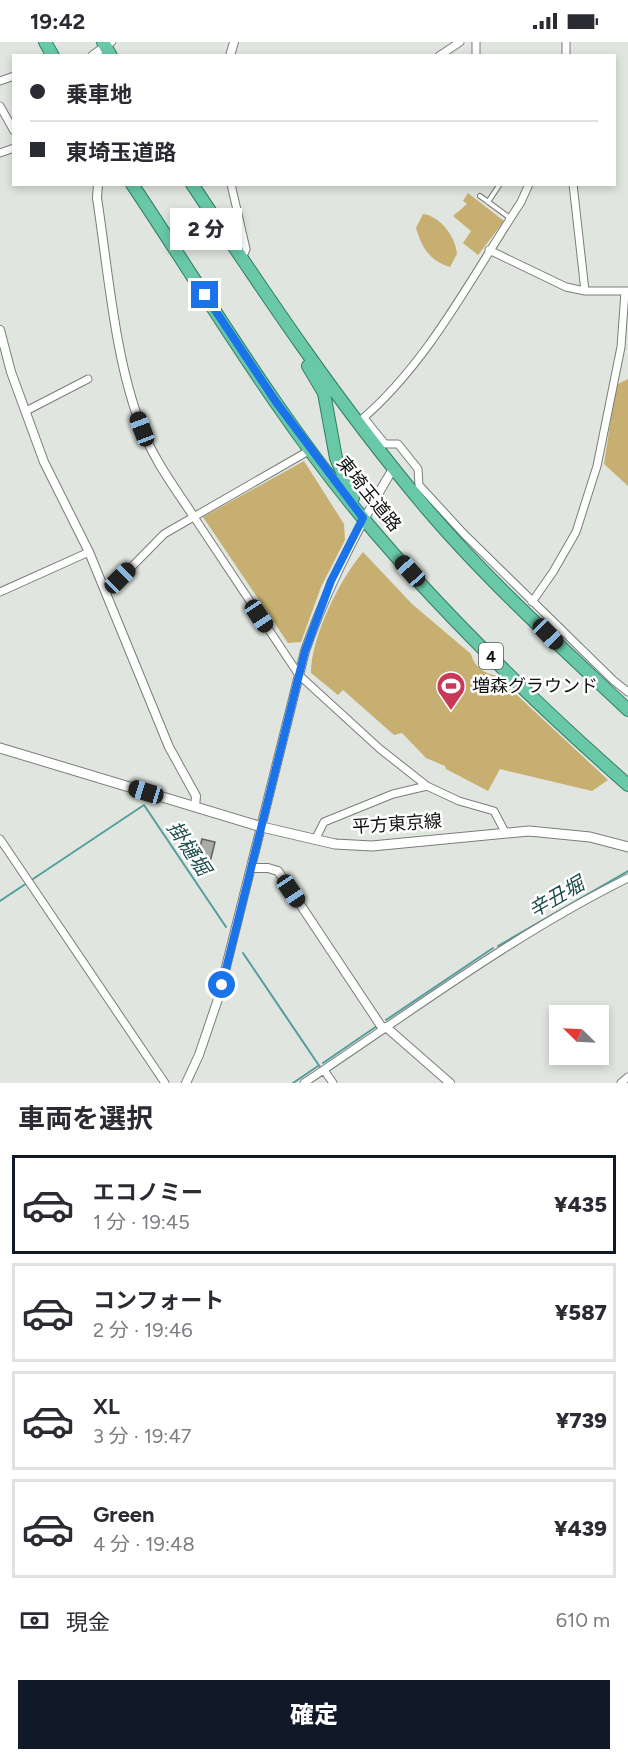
<!DOCTYPE html>
<html lang="ja">
<meta charset="utf-8">
<style>
:root{--surface:#fff;--page:#f7f7f7;--text:#2b2b33;--muted:#7c7c81;--line:#e1e1e2;--accent:#111827}
body{margin:0;font-family:Figtree,"Noto Sans JP",sans-serif;background:var(--page);color:var(--text);height:100vh;display:flex;flex-direction:column;font-size:22px;white-space:nowrap}
*{box-sizing:border-box;margin:0}
p{font-size:20px;color:var(--muted)}
.icon{flex:none;width:33px;height:33px;fill:none;stroke:currentColor;stroke-width:2;stroke-linecap:round;stroke-linejoin:round}
.map{position:relative;height:1041px;overflow:hidden}
.details{display:flex;flex-direction:column;background:var(--surface);flex:1}
.details>*{flex:none}
.top-card{position:absolute;left:12px;top:12px;width:604px;height:132px;border-radius:0px;box-shadow:0 3px 9px #0003;display:grid;align-content:center;height:132px;padding:0 18px;background:var(--surface)}
.needle{width:39px;rotate:294deg}
.fabs{position:absolute;left:549px;top:963px;display:grid;gap:12px}
.fabs a{display:grid;place-items:center;width:60px;height:60px;border-radius:0px;background:var(--surface);box-shadow:0 3px 9px #0003;font-size:30px}
.end{position:absolute;width:27px;height:27px;margin:-14px;border:8px solid #1a73e8;background:#fff;box-shadow:0 0 0 3px #fff}
.from{border-radius:50%}
.bubble{position:absolute;height:42px;border-radius:0px;background:var(--surface);box-shadow:0 3px 9px #0003;font-size:20px;font-weight:800;line-height:42px;text-align:center}
.car{position:absolute;width:18px;height:36px;margin:-18px -9px;border-radius:8px;box-shadow:0 0 4px 2px #0007;background:linear-gradient(#222 24%,#8ab4d8 0 40%,#222 0 76%,#8ab4d8 0 86%,#222 0)}
.top-card b{display:flex;align-items:center;gap:21px;height:57px;font-size:22px}
.top-card b+b{border-top:2px solid var(--line)}
.top-card i{width:15px;height:15px;background:var(--text)}
ul{padding:0;list-style:none}
li{display:flex;align-items:center;gap:18px;height:99px;margin:0 12px 9px;padding:0 6px;border:3px solid var(--line);border-radius:0px}
li div{flex:1}
li b{display:block;font-size:22px}
li em{font-style:normal;font-weight:800}
li.on{border-color:var(--accent)}
li>.icon{width:54px;height:54px;stroke-width:1.5}
h2{padding:0 18px;font-size:27px;line-height:72px}
.pay{display:flex;align-items:center;gap:15px;height:66px;padding:0 18px;font-size:22px}
.pay p{margin-inline-start:auto}
.cta{display:flex;gap:12px;margin-top:auto;padding:12px 18px}
.cta a{flex:1;height:69px;border-radius:0px;background:var(--accent);color:#fff;font-size:24px;font-weight:800;line-height:69px;text-align:center}
.status{display:flex;justify-content:space-between;align-items:center;height:42px;padding:0 30px;background:var(--surface);direction:ltr}
.status svg{height:16px;fill:currentColor}
.map>svg:first-child{display:block}
.green{fill:#c6af70}
.lines{fill:none;stroke-linecap:round;stroke-linejoin:round}
.stream{stroke:#539e9c;stroke-width:2}
.building{fill:#aaaba4;stroke:#62635d;stroke-width:1.5}
.service-casing{stroke:#7a7e79;stroke-width:6}
.minor-casing{stroke:#7a7e79;stroke-width:9}
.tertiary-casing{stroke:#7a7e79;stroke-width:10}
.secondary-casing{stroke:#7a7e79;stroke-width:11}
.trunk-casing{stroke:#307f65;stroke-width:14}
.service{stroke:#fff;stroke-width:4}
.minor{stroke:#fff;stroke-width:7}
.tertiary{stroke:#fff;stroke-width:8}
.secondary{stroke:#fff;stroke-width:9}
.trunk{stroke:#68c8a8;stroke-width:12}
.route{stroke:#1a73e8;stroke-width:8}
.labels{text-anchor:middle;dominant-baseline:central;stroke-width:5;stroke-linejoin:round;paint-order:stroke}
.shield{fill:#fff;stroke:#585857;stroke-width:1.5}
.shield-label{font-size:16px;font-weight:bold;fill:#10110f}
.street-label{font-size:18px;fill:#10110f;stroke:#fff}
.poi-label{font-size:18px;fill:#10110f;stroke:#fff;text-anchor:start}
.water-label{font-size:20px;font-style:italic;fill:#1d4d4c;stroke:#fff}
</style>
<div class="status"><b>19:42</b><svg viewBox="0 0 49 12"><path d="M0 12V9h3v3zM5 12V6h3v6zM10 12V3h3v9zM15 12V0h3v12zM26 1h20v11H26zM47 4h2v5h-2z"/></svg></div>
<div class="map">
<svg width="628" height="1041" viewBox="0 0 628 1041">
<rect width="100%" height="100%" fill="#e0e5df"/>
<!-- green -->
<path class="green" d="M468,151l36,28 -26,34 -15,-12 8,-12 -18,-15 14,-12 -4,-3z
M423,172c17,2 33,23 34,40l-7,13c-21,-7 -28,-19 -34,-39z
M628,337v107l-24,-22 12,-79z
M304,419l40,63 1,16 -24,47 -20,55 -13,1 -85,-126z
M363,510l49,52 59,50c4,15 16,21 30,22l2,6 105,98 -16,11 -92,-22 -12,22 -42,-22 -1,-3 -19,-8 -24,-25 -8,2 -51,-45 -5,5 -27,-22c0,-36 29,-94 52,-121z"/>
<g class="lines">
<!-- stream -->
<path class="stream" d="M33,837l111,-74 82,122
M0,859l27,-18
M498,904l130,-75
M243,911l77,114
M386,978l107,-72
M323,1021l54,-37
M293,1041l25,-17"/>
</g>
<!-- building -->
<path class="building" d="M202,797l13,3 -6,24 -13,-3z"/>
<g class="lines">
<!-- service casing -->
<g class="service-casing">
<path id="service" d="M480,154l30,22
M488,160l12,-18"/>
</g>
<!-- minor casing -->
<g class="minor-casing">
<path id="minor" d="M439,14l21,-14
M476,14v-14
M566,14v-14
M0,39l14,-5
M0,64l14,25
M0,111l14,-5
M231,142l15,65 -4,10
M573,142l12,107
M489,208l77,37 19,4h43
M26,369l62,-32
M364,376l21,26h13l20,25 1,16 45,49 149,146 15,12
M361,378c68,-58 111,-144 160,-218l8,-18
M194,475l105,158 81,74 47,37
M0,550l89,-40
M106,551l58,-59 141,-81
M532,560l21,-30 23,-40 21,-66 24,-119 4,-55
M0,797l165,244
M315,798l9,-18 69,-28 34,-8 32,15 35,10 11,21
M324,1028l9,13
M304,1041c107,-71 209,-148 324,-205
M621,1041l7,-6"/>
</g>
<!-- tertiary casing -->
<g class="tertiary-casing">
<path id="tertiary" d="M92,14l19,-14
M230,14l4,-14
M98,142l-1,14c11,71 18,163 44,228 12,33 34,62 53,91
M0,288l11,42 33,90 45,90 80,195 27,49 -1,11
M251,826h17l10,3 105,158
M386,985l64,56
M186,1041l13,-28 19,-56 87,-348c23,-66 53,-124 89,-184"/>
</g>
<!-- secondary casing -->
<g class="secondary-casing">
<path id="secondary" d="M0,706l262,79 73,17 37,2 157,-15 61,6 38,10"/>
</g>
<!-- trunk casing -->
<g class="trunk-casing">
<path id="trunk" d="M45,0l8,14
M103,0l8,14
M132,142c75,112 144,230 230,333 81,97 172,185 266,268
M192,142c74,111 148,222 234,324 61,72 133,137 202,202
M308,324l16,27 12,65 17,40"/>
</g>
<!-- service -->
<use href="#service" class="service"/>
<!-- minor -->
<use href="#minor" class="minor"/>
<!-- tertiary -->
<use href="#tertiary" class="tertiary"/>
<!-- secondary -->
<use href="#secondary" class="secondary"/>
<!-- trunk -->
<use href="#trunk" class="trunk"/>
</g>
<g class="lines">
<!-- route -->
<path class="route" d="M205,253l71,107 87,116 -32,63 -26,70 -83,334"/>
</g>
<!-- icons -->
<defs>
<g id="stadium-pin" transform="scale(1.5)"><path d="M0 17L-7.5 6A9.5 9.5 0 1 1 7.5 6Z" fill="#c83857" stroke="#fff"/><path d="M0-5a6.5 5 0 1 0 0 10a6.5 5 0 1 0 0-10ZM-3.5-1.8h7v3.6h-7Z" fill="#fff"/></g>
</defs>
<g fill-rule="evenodd">
<use href="#stadium-pin" x="451" y="644"/>
</g>
<g class="labels">
<!-- shield labels -->
<rect class="shield" x="479" y="601" width="24" height="26" rx="4.5"/>
<g class="shield-label">
<text x="491" y="614">4</text>
</g>
<!-- street labels -->
<g class="street-label">
<text transform="translate(369 452) rotate(51)">東埼玉道路</text>
<text transform="translate(397 782) rotate(-4)">平方東京線</text>
</g>
<!-- poi labels -->
<g class="poi-label">
<text x="472" y="644">増森グラウンド</text>
</g>
<!-- water labels -->
<g class="water-label">
<text transform="translate(189 806) rotate(56)">掛樋堀</text>
<text transform="translate(556 855) rotate(-30)">辛丑堀</text>
</g>
</g>
</svg>
<div class="fabs">
<a><svg class="needle" viewBox="-14 -14 28 28"><path d="M0-13l5 13h-10z" fill="#e53935"/><path d="M0 13l5-13h-10z" fill="#7c7c81"/></svg></a>
</div>
<i class="end from" style="left:222px;top:943px"></i>
<i class="end" style="left:205px;top:253px"></i>
<div class="bubble" style="left:170px;top:166px;width:72px">2 分</div>
<i class="car" style="left:142px;top:387px;rotate:339deg"></i>
<i class="car" style="left:410px;top:529px;rotate:318deg"></i>
<i class="car" style="left:120px;top:536px;rotate:45deg"></i>
<i class="car" style="left:259px;top:574px;rotate:146deg"></i>
<i class="car" style="left:548px;top:592px;rotate:136deg"></i>
<i class="car" style="left:146px;top:750px;rotate:287deg"></i>
<i class="car" style="left:291px;top:849px;rotate:146deg"></i>
<div class="top-card">
<b><i class="from"></i>乗車地</b>
<b><i></i>東埼玉道路</b>
</div>
</div>
<section class="details">
<h2>車両を選択</h2>
<ul>
<li class="on"><svg class="icon" aria-label="car" viewBox="0 0 24 24"><path d="M5 17H2v-5l4-1 3-4h7l3 4 3 1v5h-3M9 17h6M6 11h13"/><circle cx="7" cy="17" r="2"/><circle cx="17" cy="17" r="2"/></svg><div><b>エコノミー</b><p>1 分 · 19:45</p></div><em>¥435</em></li>
<li><svg class="icon" aria-label="car" viewBox="0 0 24 24"><path d="M5 17H2v-5l4-1 3-4h7l3 4 3 1v5h-3M9 17h6M6 11h13"/><circle cx="7" cy="17" r="2"/><circle cx="17" cy="17" r="2"/></svg><div><b>コンフォート</b><p>2 分 · 19:46</p></div><em>¥587</em></li>
<li><svg class="icon" aria-label="car" viewBox="0 0 24 24"><path d="M5 17H2v-5l4-1 3-4h7l3 4 3 1v5h-3M9 17h6M6 11h13"/><circle cx="7" cy="17" r="2"/><circle cx="17" cy="17" r="2"/></svg><div><b>XL</b><p>3 分 · 19:47</p></div><em>¥739</em></li>
<li><svg class="icon" aria-label="car" viewBox="0 0 24 24"><path d="M5 17H2v-5l4-1 3-4h7l3 4 3 1v5h-3M9 17h6M6 11h13"/><circle cx="7" cy="17" r="2"/><circle cx="17" cy="17" r="2"/></svg><div><b>Green</b><p>4 分 · 19:48</p></div><em>¥439</em></li>
</ul>
<div class="pay"><svg class="icon" aria-label="cash" viewBox="0 0 24 24"><path d="M3 7h18v10H3z"/><circle cx="12" cy="12" r="2"/></svg>現金<p>610 m</p></div>
<div class="cta"><a>確定</a></div>
</section>
